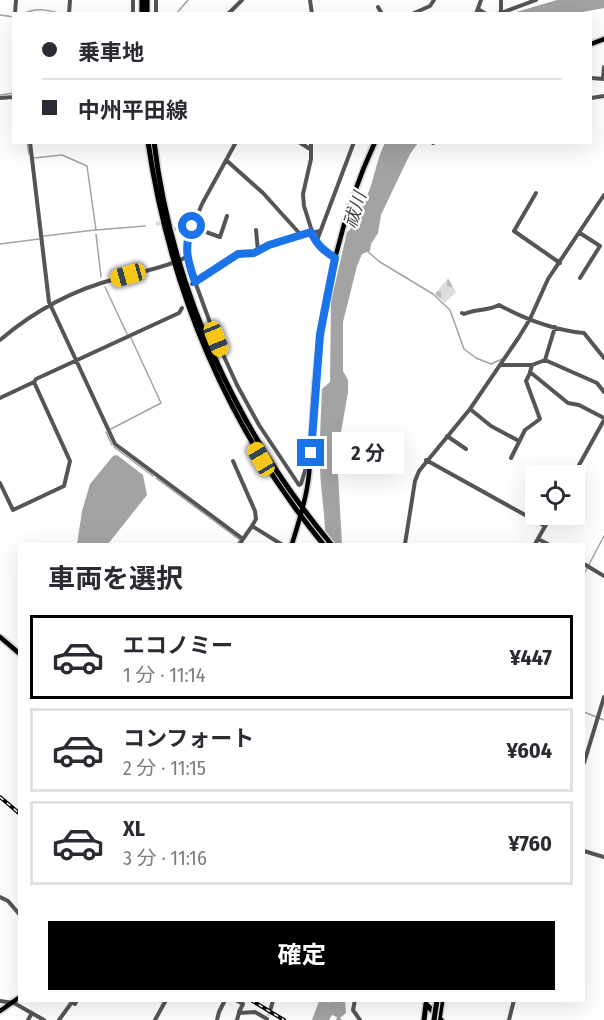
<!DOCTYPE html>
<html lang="ja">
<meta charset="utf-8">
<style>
:root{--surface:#fff;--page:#f2f2f3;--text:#2b2b33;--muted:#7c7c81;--line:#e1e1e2;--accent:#000}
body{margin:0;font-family:"Fira Sans Condensed","Noto Sans JP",sans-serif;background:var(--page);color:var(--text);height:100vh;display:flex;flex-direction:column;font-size:22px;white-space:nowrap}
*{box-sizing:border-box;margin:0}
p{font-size:20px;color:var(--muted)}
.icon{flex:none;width:33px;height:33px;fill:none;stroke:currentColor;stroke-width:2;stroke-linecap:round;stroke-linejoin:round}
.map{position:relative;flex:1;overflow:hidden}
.side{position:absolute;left:18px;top:543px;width:567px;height:459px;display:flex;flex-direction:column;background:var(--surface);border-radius:0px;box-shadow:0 6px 24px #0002}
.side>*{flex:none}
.guide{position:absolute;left:12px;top:12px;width:580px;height:132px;border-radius:0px;box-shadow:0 6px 24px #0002;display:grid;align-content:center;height:132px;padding:0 30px;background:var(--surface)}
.fabs{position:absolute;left:525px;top:465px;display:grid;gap:12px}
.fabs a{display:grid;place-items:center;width:60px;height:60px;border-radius:0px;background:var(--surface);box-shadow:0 6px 24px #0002;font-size:30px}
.end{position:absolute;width:27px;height:27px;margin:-14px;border:8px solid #1a73e8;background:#fff;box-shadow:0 0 0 3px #fff}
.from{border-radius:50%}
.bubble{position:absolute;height:42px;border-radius:0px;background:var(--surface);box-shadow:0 6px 24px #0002;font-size:20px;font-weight:700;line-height:42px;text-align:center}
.car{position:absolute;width:18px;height:36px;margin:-18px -9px;border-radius:8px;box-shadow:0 0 4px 2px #0007;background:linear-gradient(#f5c518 24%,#345 0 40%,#f5c518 0 76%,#345 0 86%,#f5c518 0)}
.guide b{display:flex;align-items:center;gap:21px;height:57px;font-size:22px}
.guide b+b{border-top:2px solid var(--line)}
.guide i{width:15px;height:15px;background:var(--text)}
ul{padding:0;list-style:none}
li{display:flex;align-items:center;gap:18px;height:84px;margin:0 12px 9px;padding:0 18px;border:3px solid var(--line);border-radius:0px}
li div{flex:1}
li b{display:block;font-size:22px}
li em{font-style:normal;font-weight:700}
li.on{border-color:var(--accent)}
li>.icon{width:54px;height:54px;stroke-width:1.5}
h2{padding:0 30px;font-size:27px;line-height:72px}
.action{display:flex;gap:12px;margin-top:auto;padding:12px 30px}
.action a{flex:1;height:69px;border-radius:0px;background:var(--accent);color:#fff;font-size:24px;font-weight:700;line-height:69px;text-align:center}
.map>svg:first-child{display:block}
.cemetery{fill:url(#cemetery-stones)}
.water{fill:#a3a3a3}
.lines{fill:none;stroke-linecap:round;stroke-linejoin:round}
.stream{stroke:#a3a3a3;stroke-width:1.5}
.minor-tunnel{stroke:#d9d9d9;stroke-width:4;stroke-dasharray:4 2;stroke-linecap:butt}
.major-casing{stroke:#dbdbdb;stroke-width:8}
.highway-casing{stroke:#dbdbdb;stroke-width:8}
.minor{stroke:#555;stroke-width:4}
.major{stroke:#000;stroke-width:4.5}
.highway{stroke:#000;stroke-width:5}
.rail-casing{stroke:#000;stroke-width:4}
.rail{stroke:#fff;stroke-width:1.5;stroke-dasharray:4.5;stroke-linecap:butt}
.highway-bridge-casing{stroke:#dbdbdb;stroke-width:8;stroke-linecap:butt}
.highway-bridge{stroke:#000;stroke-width:5}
.route{stroke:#1a73e8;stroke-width:8}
.labels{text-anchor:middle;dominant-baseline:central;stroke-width:4.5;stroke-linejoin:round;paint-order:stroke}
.water-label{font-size:18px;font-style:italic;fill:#444;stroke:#fff}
</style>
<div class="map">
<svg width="604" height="1020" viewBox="0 0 604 1020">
<defs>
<pattern id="cemetery-stones" width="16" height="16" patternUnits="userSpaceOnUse" patternTransform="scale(1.5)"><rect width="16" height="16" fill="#dcdcdc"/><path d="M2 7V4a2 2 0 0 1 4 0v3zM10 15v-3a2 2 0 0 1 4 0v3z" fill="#bbb"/></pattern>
</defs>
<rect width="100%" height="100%" fill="#fff"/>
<!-- cemetery -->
<path class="cemetery" d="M448,278l8,14 -11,11 -10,-9z"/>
<!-- water -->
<path class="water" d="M557,0h47v8l-27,5h-64z
M385,143h33l-8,11 -29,61 -3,18 -7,11 -1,7 -8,3 -5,12 -14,56v49l5,9v12l-8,46 -2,36 4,70h-17c1,-25 -4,-49 -5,-75 -1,-26 1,-53 2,-80l8,-7 1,-80 16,-70c6,-4 6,-9 9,-16 2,-7 8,-13 11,-20 8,-18 9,-36 18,-53z
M117,455l26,20 4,20 -39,49h-31l5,-33 8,-27 23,-28z
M319,1001h8l1,2 2,-2h15l1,12 -6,5 2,2h-6l1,-3 -5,-2 -3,5h-17z"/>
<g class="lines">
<!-- stream -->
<path class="stream" d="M23,14c13,-7 26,-4 39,0
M176,14l12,-14
M0,15l14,2
M0,95l14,-2
M27,142l2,12
M34,158l28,-3 25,11 9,64 49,-4
M96,234l5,43
M44,236l51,-6
M0,244l39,-5
M367,251l13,11 53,32 17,16 14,39 12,9 15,6 11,-5
M105,287l22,47
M111,429l50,-26 -30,-65
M106,432l6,13
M114,447l39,29
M156,478l84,62 -3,4
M584,574l20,-38
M584,712l20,8"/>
<!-- minor-tunnel -->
<path class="minor-tunnel" d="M156,223l21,6
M268,1016l3,-8"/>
<!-- major casing -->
<g class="major-casing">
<path id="major" d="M500,14h1
M591,44l13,-5
M292,544c6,-20 13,-40 16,-62 5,-36 4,-73 8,-109 8,-79 25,-158 59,-231
M0,637l20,17
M0,1011l20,-14"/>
</g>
<!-- highway casing -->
<g class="highway-casing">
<path id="highway" d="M142,14v-14
M147,14v-14
M148,142c22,149 80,286 175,402
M154,142c18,148 83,289 177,402
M426,1004l15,16
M424,1020l2,-16
M439,1020l3,-20"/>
</g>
<!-- minor -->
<path class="minor" d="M310,0l2,14
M501,0v13l35,-13
M378,7l4,7
M478,9l8,5
M15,14l1,-14
M69,14l1,-14
M133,14v-14
M156,14v-14
M228,14l14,-14
M412,14l18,-8 4,-6
M476,14l5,-14
M591,78l13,1
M603,78l1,-11
M0,98l14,-1
M591,98l13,-2
M30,142l19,160 66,142 128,95 9,-13
M236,142l-34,62 -15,36 -1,17 30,82 21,46 22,40 40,60 2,-1 8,-27
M299,142l11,7
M311,142v17l-8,35 1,12 12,38 19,14
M433,143l1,-1
M226,160l37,33 38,42
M536,193l-22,38 46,32
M192,227l28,10 7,-21
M177,229l12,5
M256,230l2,21
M316,243l38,-101
M580,278l20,-32 -20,-13
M192,284l46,-30 16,-1 15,-8 32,-10 19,-4
M462,313l2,1c12,-5 24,-3 35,-9 26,14 55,25 85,28l20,25
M0,340c33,-28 73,-50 115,-61 19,-6 55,-12 71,-22
M545,360l52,23 7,9
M501,365h31l-2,7 38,31 11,2 25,13
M532,365l13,-5 10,-33
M0,398l34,-16
M470,409l21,17 28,15
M447,436l19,13
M511,458l14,-28 15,-11 -14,-38 4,-8
M426,460l119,66
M233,461l22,50 1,8 -4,7 29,18
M573,476l31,-56
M0,483l13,27 51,-24 6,-25 -36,-79 2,-3 143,-66 3,-5
M538,539l10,5
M240,544l3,-5
M405,544l10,-63 4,-10 51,-62 49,-72 11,-18 18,-40 56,-84
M535,544l17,-30
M584,564l20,12
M584,763l20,-66
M584,851l20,6
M0,897l8,4 12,14
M236,1000l7,4 -4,8
M355,1000l-2,10 7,10
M0,1001l14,2 30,17
M271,1008l2,-8
M28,1020l4,-7
M59,1020l13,-18 3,2 2,-4
M155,1020l11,-20
M217,1020l2,-8 6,-12
M237,1020l2,-7 16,-1 12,7
M509,1020l5,-20"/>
<!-- major -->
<use href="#major" class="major"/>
<!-- highway -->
<use href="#highway" class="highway"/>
<!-- rail casing -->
<g class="rail-casing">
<path id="rail" d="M0,797l20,17
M251,1000l33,20"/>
</g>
<!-- rail -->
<use href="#rail" class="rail"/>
<!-- highway-bridge casing -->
<g class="highway-bridge-casing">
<path id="highway-bridge" d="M434,1020l3,-20"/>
</g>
<!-- highway-bridge -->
<use href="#highway-bridge" class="highway-bridge"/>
</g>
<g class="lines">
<!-- route -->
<path class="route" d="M192,226c-9,21 -4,36 3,56l43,-28 16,-1 15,-8 42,-13c6,13 12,18 24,26l-15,76 -9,119"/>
</g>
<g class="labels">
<!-- water labels -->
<g class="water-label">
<text transform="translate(355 210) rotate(-72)">祓川</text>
</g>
</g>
</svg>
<div class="fabs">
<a><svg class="icon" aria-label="locate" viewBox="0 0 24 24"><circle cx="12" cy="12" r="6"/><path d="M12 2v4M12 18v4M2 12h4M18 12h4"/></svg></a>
</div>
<i class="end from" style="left:192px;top:226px"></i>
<i class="end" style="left:311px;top:453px"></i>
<div class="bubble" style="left:332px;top:432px;width:72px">2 分</div>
<i class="car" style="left:128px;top:275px;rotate:254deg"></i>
<i class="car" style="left:216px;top:339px;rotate:158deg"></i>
<i class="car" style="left:261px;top:459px;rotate:330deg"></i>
<div class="guide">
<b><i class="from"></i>乗車地</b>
<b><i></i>中州平田線</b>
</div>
<section class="side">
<h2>車両を選択</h2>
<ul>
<li class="on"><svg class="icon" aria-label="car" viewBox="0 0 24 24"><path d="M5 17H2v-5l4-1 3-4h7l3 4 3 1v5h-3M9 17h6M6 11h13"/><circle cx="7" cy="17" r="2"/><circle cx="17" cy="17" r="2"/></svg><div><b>エコノミー</b><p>1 分 · 11:14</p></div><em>¥447</em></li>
<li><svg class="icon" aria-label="car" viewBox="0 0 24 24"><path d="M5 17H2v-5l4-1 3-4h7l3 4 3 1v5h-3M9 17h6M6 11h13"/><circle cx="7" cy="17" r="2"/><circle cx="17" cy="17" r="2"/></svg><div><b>コンフォート</b><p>2 分 · 11:15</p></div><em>¥604</em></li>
<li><svg class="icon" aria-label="car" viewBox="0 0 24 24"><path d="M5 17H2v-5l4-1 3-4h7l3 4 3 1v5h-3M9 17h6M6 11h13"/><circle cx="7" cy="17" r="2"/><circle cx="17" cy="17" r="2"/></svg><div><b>XL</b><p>3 分 · 11:16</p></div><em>¥760</em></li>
</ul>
<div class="action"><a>確定</a></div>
</section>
</div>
